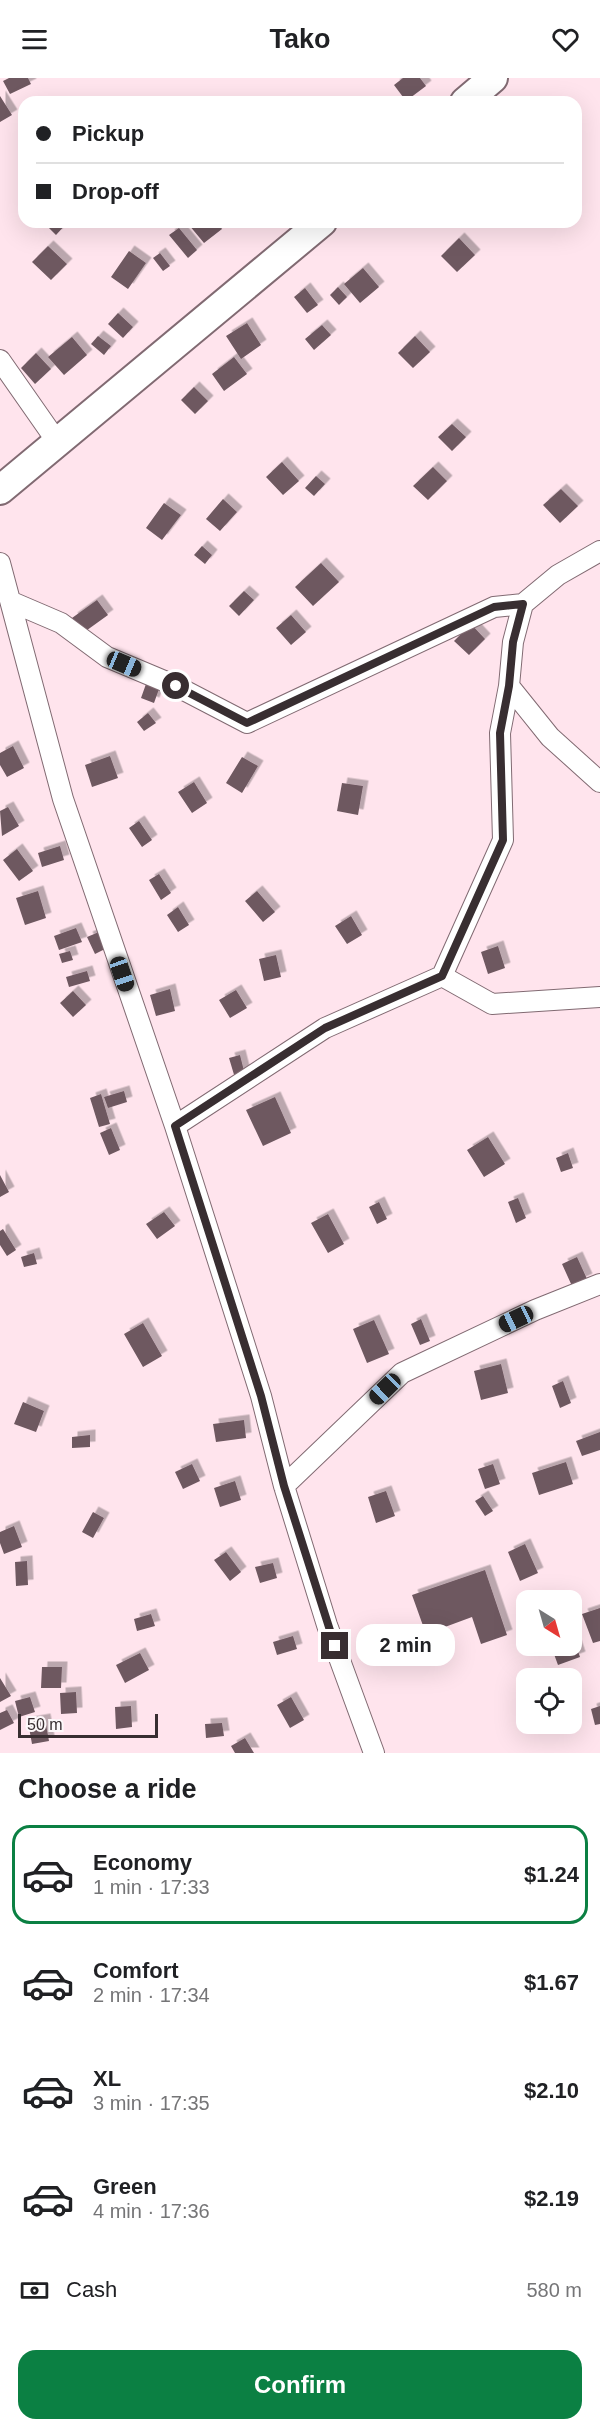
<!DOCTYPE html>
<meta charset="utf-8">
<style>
:root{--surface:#fff;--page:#f2f2f2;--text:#202124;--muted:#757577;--line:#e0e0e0;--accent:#0b8043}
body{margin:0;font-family:Arial,sans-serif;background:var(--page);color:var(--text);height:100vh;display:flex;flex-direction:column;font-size:22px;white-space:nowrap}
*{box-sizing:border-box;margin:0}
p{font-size:20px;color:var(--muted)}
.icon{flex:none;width:33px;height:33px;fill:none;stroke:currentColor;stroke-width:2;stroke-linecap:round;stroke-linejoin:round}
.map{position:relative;height:1675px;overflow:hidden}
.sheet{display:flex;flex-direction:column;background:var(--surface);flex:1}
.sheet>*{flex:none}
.guide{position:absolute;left:18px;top:18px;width:564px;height:132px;border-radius:18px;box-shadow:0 6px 24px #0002;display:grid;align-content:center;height:132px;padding:0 18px;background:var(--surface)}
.needle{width:39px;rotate:143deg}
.fabs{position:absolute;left:516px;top:1512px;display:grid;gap:12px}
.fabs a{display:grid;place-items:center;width:66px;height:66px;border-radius:12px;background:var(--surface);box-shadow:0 6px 24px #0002;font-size:30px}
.scale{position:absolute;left:18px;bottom:15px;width:140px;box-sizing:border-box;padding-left:6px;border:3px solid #382e31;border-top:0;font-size:16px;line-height:21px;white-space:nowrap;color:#382e31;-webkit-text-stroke:4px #fdf8fa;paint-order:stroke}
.end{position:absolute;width:27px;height:27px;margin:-14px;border:8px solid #382e31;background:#fff;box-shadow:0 0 0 3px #fff}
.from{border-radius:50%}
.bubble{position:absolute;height:42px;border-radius:18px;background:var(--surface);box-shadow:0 6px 24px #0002;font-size:20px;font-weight:800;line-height:42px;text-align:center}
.car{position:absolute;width:18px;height:36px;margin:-18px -9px;border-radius:8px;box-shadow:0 0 4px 2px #0007;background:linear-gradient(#222 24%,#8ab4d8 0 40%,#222 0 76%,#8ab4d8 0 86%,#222 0)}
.guide b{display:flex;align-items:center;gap:21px;height:57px;font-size:22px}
.guide b+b{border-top:2px solid var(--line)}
.guide i{width:15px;height:15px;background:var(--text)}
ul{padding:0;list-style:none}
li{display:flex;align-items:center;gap:18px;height:99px;margin:0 12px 9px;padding:0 6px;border:3px solid transparent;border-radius:18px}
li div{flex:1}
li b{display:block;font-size:22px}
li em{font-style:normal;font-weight:800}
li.selected{border-color:var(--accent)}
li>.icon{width:54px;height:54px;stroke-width:1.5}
h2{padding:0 18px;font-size:27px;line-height:72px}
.pay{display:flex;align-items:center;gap:15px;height:66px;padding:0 18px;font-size:22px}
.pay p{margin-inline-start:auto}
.action{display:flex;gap:12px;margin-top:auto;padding:12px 18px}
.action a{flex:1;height:69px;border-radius:18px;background:var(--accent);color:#fff;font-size:24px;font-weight:800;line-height:69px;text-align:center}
header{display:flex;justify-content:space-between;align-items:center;height:78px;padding:0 18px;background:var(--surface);font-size:27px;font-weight:800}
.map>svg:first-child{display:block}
.building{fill:#6e5860;filter:url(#shadow)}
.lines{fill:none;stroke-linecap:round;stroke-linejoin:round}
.street-casing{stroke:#816a72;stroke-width:22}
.secondary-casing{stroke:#816a72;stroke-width:32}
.street{stroke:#fff;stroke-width:20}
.secondary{stroke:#fff;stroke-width:28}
.route{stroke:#382e31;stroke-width:8}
</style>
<header><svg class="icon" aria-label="menu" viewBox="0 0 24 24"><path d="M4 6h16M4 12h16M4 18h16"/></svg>Tako<svg class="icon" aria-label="heart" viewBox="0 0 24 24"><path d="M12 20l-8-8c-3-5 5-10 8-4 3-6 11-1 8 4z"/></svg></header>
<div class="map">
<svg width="600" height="1675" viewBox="0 0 600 1675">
<defs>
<filter id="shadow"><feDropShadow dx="5.5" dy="-5.5" stdDeviation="0" flood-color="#0004"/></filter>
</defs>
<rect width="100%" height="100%" fill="#ffe4ed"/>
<!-- building -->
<path class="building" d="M9,0h19l3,6 -21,10 -7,-13z
M403,0h17l6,8 -20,15 -12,-16z
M0,18l12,19 -12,7z
M51,144h17l-12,13 -9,-9z
M192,144h25l5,7 -18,14 -15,-18z
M179,150l18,22 -9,8 -19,-23z
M459,160l16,17 -18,17 -16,-16z
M48,168l19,18 -16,16 -19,-18z
M129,173l17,12 -18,26 -17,-12z
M160,175l10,13 -7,5 -10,-13z
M363,190l16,19 -19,16 -16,-19z
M338,209l9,10 -8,8 -9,-10z
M305,210l13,17 -11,8 -13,-16z
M118,235l15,14 -10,11 -15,-14z
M247,245l14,22 -20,14 -15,-23z
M322,247l9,10 -17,15 -9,-11z
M98,258l13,10 -7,9 -13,-11z
M415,258l15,16 -17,16 -15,-15z
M72,259l15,18 -23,20 -16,-18z
M36,275l15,16 -16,15 -14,-16z
M234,279l13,17 -23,17 -12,-17z
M194,309l14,14 -13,13 -14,-14z
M452,346l14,13 -14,14 -14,-14z
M282,384l17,19 -16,14 -17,-18z
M433,389l14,14 -19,19 -15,-14z
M316,398l9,8 -11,12 -9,-8z
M561,411l17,17 -18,17 -17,-18z
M223,421l14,13 -17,19 -14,-12z
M164,425l17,12 -19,25 -16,-12z
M202,468l10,9 -7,9 -11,-9z
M321,485l18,19 -26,24 -18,-19z
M244,513l10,9 -15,16 -10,-10z
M97,522l11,15 -25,18 -11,-15z
M291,537l15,17 -15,13 -15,-17z
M471,546l14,15 -16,16 -15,-14z
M146,606l13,5 -5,14 -13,-5z
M148,635l8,10 -12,8 -7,-9z
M13,668l11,22 -17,9 -7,-12v-12z
M110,678l8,22 -26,9 -7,-22z
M242,679l16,9 -16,27 -16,-10z
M194,704l13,21 -15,10 -14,-21z
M342,705l21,3 -5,29 -21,-4z
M8,729l11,19 -17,10 -2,-25z
M139,743l13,19 -10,7 -13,-19z
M60,768l4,14 -22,7 -4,-14z
M17,771l16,22 -14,10 -16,-21z
M159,796l12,19 -10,7 -12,-20z
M38,813l8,27 -21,7 -9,-27z
M257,813l18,21 -12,10 -18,-21z
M178,829l11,18 -11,7 -11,-17z
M351,838l11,19 -15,9 -12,-18z
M76,850l6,14 -23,8 -5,-14z
M99,854l8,16 -12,6 -8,-17z
M498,868l7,22 -17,6 -7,-22z
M70,873l3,9 -11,3 -3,-9z
M276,877l5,22 -17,4 -5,-22z
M87,893l3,10 -21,6 -3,-10z
M170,911l5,22 -19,5 -6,-21z
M236,912l11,18 -17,10 -11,-18z
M73,913l13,14 -13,12 -13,-14z
M240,977l5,20 -10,3 -6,-20z
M124,1013l3,11 -19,6 -4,-11z
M101,1016l9,30 -11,3 -9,-29z
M275,1019l16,36 -28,13 -17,-36z
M111,1050l9,22 -11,5 -9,-22z
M488,1059l17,27 -21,13 -17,-27z
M568,1075l5,15 -12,4 -5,-14z
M0,1097l9,17 -9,5z
M518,1120l8,20 -10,5 -8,-21z
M379,1124l8,17 -10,5 -8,-17z
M164,1134l11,14 -18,13 -11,-15z
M328,1136l16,30 -16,9 -17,-30z
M3,1151l13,21 -9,6 -7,-11v-14z
M34,1175l3,11 -13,3 -3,-10z
M577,1179l10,22 -15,7 -10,-22z
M421,1241l9,22 -10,4 -9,-21z
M374,1242l15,34 -22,9 -14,-34z
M143,1245l19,33 -19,11 -19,-33z
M501,1286l7,29 -27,7 -7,-29z
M563,1303l8,22 -11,5 -8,-22z
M23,1324l21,9 -8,21 -22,-8z
M244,1342l2,18 -30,4 -3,-18z
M600,1354v18l-18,6 -6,-15z
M90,1357v12l-18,1v-11z
M566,1384l7,22 -34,11 -7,-22z
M192,1386l8,17 -17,8 -8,-17z
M493,1386l7,20 -15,5 -7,-20z
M235,1403l6,19 -21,7 -6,-19z
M386,1413l9,25 -19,7 -8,-26z
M483,1418l10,15 -8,5 -10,-15z
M93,1434l11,6 -11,20 -11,-6z
M14,1448l8,21 -18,7 -4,-11v-11z
M525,1466l13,29 -18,8 -12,-29z
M226,1474l15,20 -11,9 -16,-21z
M27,1483l1,24 -12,1 -1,-24z
M273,1485l4,15 -17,5 -5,-16z
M485,1492l22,65 -26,9 -9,-27 -46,17 -14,-39z
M600,1530v33l-7,2 -11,-29z
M151,1536l4,12 -18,5 -3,-12z
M572,1555l8,24 -22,8 -7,-19h21z
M293,1558l4,13 -20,6 -4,-13z
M140,1575l9,17 -24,13 -9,-18z
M42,1589h20l-1,21h-20z
M0,1600l11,18 -11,6z
M76,1614l1,21 -16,1 -1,-21z
M30,1619l5,15 -16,5 -4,-16z
M291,1619l13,23 -14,8 -13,-23z
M131,1628l1,21 -16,2 -1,-22z
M600,1628v18l-5,1 -4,-16z
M7,1632l7,13 -14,7v-17z
M45,1641l4,22 -17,3 -4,-22z
M222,1645l2,13 -18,2 -1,-14z
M245,1660l9,15h-19l-4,-7z"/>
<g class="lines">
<!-- street casing -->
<g class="street-casing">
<path id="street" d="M0,282l58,83
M0,485l63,236 112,327 86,270 23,90 43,139 47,128
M12,524l49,21 46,34 69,29 71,37 247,-116 29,-3
M509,608l41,51 50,45
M442,898l50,28 108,-7
M175,1048l150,-98 117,-52 61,-136 -3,-107 9,-47 4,-44 10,-38 35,-29 42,-24
M284,1408l118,-113 133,-63 65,-26"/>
</g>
<!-- secondary casing -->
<g class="secondary-casing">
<path id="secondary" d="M465,24l28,-24
M0,412l322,-268"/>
</g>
<!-- street -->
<use href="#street" class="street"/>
<!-- secondary -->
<use href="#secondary" class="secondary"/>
</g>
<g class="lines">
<!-- route -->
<path class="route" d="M176,608l71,37 247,-116 29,-3 -10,38 -4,44 -9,47 3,107 -61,136 -117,52 -150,98 86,270 23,90 51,160"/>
</g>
</svg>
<div class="fabs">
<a><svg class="needle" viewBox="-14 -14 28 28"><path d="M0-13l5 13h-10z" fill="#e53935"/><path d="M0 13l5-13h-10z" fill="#757577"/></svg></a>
<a><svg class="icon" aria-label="locate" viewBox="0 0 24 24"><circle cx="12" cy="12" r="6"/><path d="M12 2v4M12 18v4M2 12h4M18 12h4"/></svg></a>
</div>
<div class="scale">50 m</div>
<i class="end from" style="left:176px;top:608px"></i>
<i class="end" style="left:335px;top:1568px"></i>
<div class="bubble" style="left:356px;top:1546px;width:99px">2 min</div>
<i class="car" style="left:124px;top:586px;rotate:113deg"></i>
<i class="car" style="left:122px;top:896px;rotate:161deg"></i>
<i class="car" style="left:516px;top:1241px;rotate:245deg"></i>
<i class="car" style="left:385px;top:1311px;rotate:226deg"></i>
<div class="guide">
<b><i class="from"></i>Pickup</b>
<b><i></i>Drop-off</b>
</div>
</div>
<section class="sheet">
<h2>Choose a ride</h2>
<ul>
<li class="selected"><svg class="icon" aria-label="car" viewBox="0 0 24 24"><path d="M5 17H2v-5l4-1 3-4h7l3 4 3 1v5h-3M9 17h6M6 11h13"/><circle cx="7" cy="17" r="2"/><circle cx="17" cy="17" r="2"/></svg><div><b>Economy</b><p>1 min · 17:33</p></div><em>$1.24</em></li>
<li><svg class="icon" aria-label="car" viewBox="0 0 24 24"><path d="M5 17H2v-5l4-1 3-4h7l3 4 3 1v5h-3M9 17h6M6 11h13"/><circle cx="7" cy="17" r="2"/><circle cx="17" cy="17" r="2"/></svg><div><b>Comfort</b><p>2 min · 17:34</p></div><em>$1.67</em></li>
<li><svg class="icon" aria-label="car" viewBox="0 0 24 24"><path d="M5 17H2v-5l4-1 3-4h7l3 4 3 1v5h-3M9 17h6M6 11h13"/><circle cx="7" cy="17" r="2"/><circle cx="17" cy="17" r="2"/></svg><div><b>XL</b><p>3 min · 17:35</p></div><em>$2.10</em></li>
<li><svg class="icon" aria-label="car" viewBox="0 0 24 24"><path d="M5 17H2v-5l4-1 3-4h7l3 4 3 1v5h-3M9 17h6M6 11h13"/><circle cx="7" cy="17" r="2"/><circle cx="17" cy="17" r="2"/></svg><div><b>Green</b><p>4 min · 17:36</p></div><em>$2.19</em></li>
</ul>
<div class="pay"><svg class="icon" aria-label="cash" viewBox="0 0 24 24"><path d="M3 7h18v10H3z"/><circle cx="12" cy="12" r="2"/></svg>Cash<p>580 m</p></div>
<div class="action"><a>Confirm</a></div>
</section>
